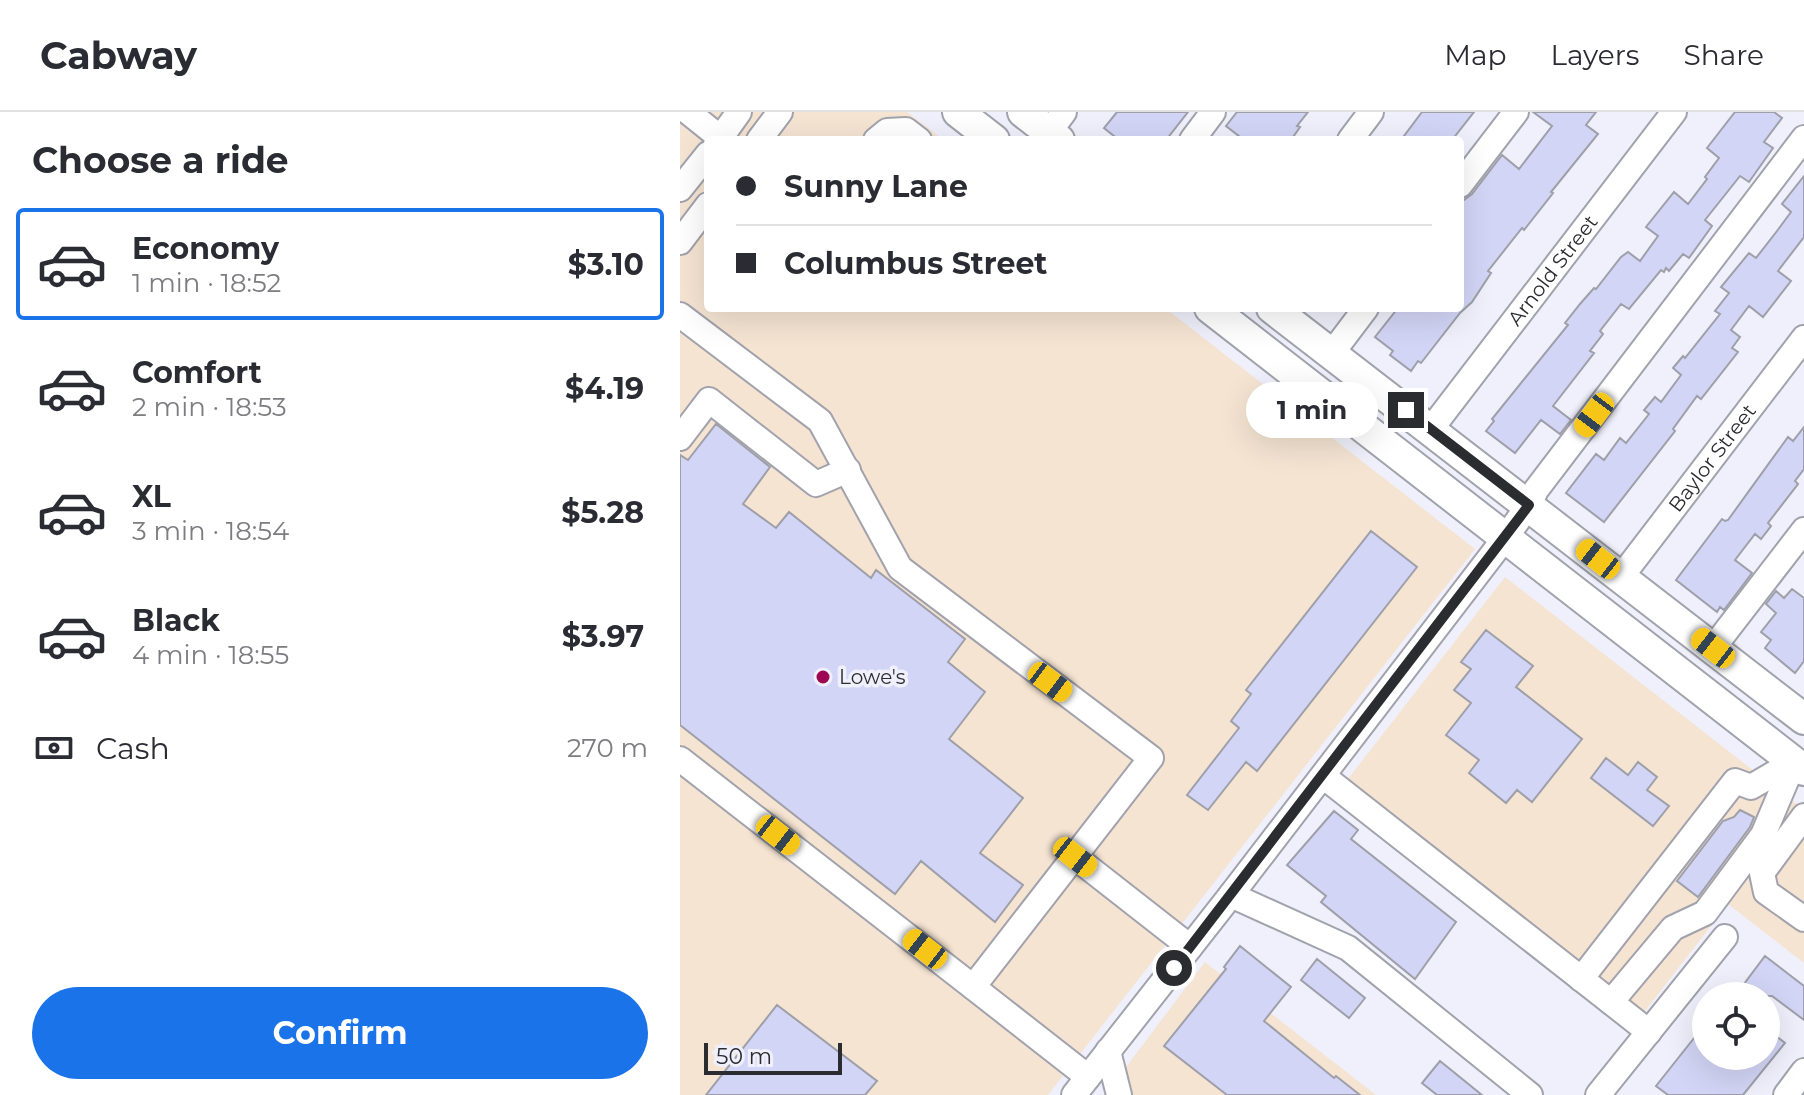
<!DOCTYPE html>
<meta charset="utf-8">
<style>
:root{--surface:#fff;--page:#f7f7f7;--text:#2b2b33;--muted:#7c7c81;--line:#e1e1e2;--accent:#1a73e8}
body{margin:0;font-family:Montserrat,sans-serif;background:var(--page);color:var(--text);height:100vh;display:flex;flex-direction:column;font-size:30px;white-space:nowrap}
*{box-sizing:border-box;margin:0}
p{font-size:26px;color:var(--muted)}
.icon{flex:none;width:44px;height:44px;fill:none;stroke:currentColor;stroke-width:2;stroke-linecap:round;stroke-linejoin:round}
.map{position:relative;flex:1;overflow:hidden}
.panel{display:flex;flex-direction:column;background:var(--surface);width:680px}
.panel>*{flex:none}
.top-card{position:absolute;left:24px;top:24px;width:760px;height:176px;border-radius:8px;box-shadow:0 8px 32px #0002;display:grid;align-content:center;height:176px;padding:0 32px;background:var(--surface)}
.controls{position:absolute;left:1012px;top:870px;display:grid;gap:16px}
.controls a{display:grid;place-items:center;width:88px;height:88px;border-radius:50%;background:var(--surface);box-shadow:0 8px 32px #0002;font-size:40px}
.scale{position:absolute;left:24px;bottom:20px;width:138px;box-sizing:border-box;padding-left:8px;border:4px solid #2b2c30;border-top:0;font-size:22px;line-height:28px;white-space:nowrap;color:#2b2c30;-webkit-text-stroke:6px #eff0fb;paint-order:stroke}
.end{position:absolute;width:36px;height:36px;margin:-18px;border:10px solid #2b2c30;background:#fff;box-shadow:0 0 0 4px #fff}
.from{border-radius:50%}
.bubble{position:absolute;height:56px;border-radius:28px;background:var(--surface);box-shadow:0 8px 32px #0002;font-size:26px;font-weight:700;line-height:56px;text-align:center}
.car{position:absolute;width:24px;height:48px;margin:-24px -12px;border-radius:10px;box-shadow:0 0 6px 2px #0007;background:linear-gradient(#f5c518 24%,#345 0 40%,#f5c518 0 76%,#345 0 86%,#f5c518 0)}
.top-card b{display:flex;align-items:center;gap:28px;height:76px;font-size:30px}
.top-card b+b{border-top:2px solid var(--line)}
.top-card i{width:20px;height:20px;background:var(--text)}
ul{padding:0;list-style:none}
li{display:flex;align-items:center;gap:24px;height:112px;margin:0 16px 12px;padding:0 16px;border:4px solid transparent;border-radius:8px}
li div{flex:1}
li b{display:block;font-size:30px}
li em{font-style:normal;font-weight:700}
li.current{border-color:var(--accent)}
li>.icon{width:72px;height:72px;stroke-width:1.5}
h2{padding:0 32px;font-size:36px;line-height:96px}
.pay{display:flex;align-items:center;gap:20px;height:88px;padding:0 32px;font-size:30px}
.pay p{margin-inline-start:auto}
.cta{display:flex;gap:16px;margin-top:auto;padding:16px 32px}
.cta a{flex:1;height:92px;border-radius:48px;background:var(--accent);color:#fff;font-size:32px;font-weight:700;line-height:92px;text-align:center}
header{display:flex;align-items:center;gap:48px;box-sizing:border-box;height:112px;padding:0 40px;background:var(--surface);border-bottom:2px solid var(--line)}
header strong{font-size:38px}
nav{display:flex;gap:44px;margin-inline-start:auto;font-size:28px}
main{display:flex;flex:1;min-height:0}
.map>svg:first-child{display:block}
.commercial{fill:#f5e4d2}
.building{fill:#d3d5f6;stroke:#9e9fa9;stroke-width:2}
.lines{fill:none;stroke-linecap:round;stroke-linejoin:round}
.minor-casing{stroke:#a2a2ad;stroke-width:28}
.major-casing{stroke:#a2a2ad;stroke-width:34}
.minor{stroke:#fff;stroke-width:24}
.major{stroke:#fff;stroke-width:30}
.route{stroke:#2b2c30;stroke-width:10}
.poi-dot{fill:#9e0852;stroke:#eff0fb;stroke-width:3}
.labels{text-anchor:middle;dominant-baseline:central;stroke-width:7;stroke-linejoin:round;paint-order:stroke}
.street-label{font-size:20px;fill:#2b2c30;stroke:#eff0fb}
.poi-label{font-size:20px;fill:#2b2c30;stroke:#eff0fb;text-anchor:start}
</style>
<header>
<strong>Cabway</strong>
<nav><a>Map</a><a>Layers</a><a>Share</a></nav>
</header>
<main>
<section class="panel">
<h2>Choose a ride</h2>
<ul>
<li class="current"><svg class="icon" aria-label="car" viewBox="0 0 24 24"><path d="M5 17H2v-5l4-1 3-4h7l3 4 3 1v5h-3M9 17h6M6 11h13"/><circle cx="7" cy="17" r="2"/><circle cx="17" cy="17" r="2"/></svg><div><b>Economy</b><p>1 min · 18:52</p></div><em>$3.10</em></li>
<li><svg class="icon" aria-label="car" viewBox="0 0 24 24"><path d="M5 17H2v-5l4-1 3-4h7l3 4 3 1v5h-3M9 17h6M6 11h13"/><circle cx="7" cy="17" r="2"/><circle cx="17" cy="17" r="2"/></svg><div><b>Comfort</b><p>2 min · 18:53</p></div><em>$4.19</em></li>
<li><svg class="icon" aria-label="car" viewBox="0 0 24 24"><path d="M5 17H2v-5l4-1 3-4h7l3 4 3 1v5h-3M9 17h6M6 11h13"/><circle cx="7" cy="17" r="2"/><circle cx="17" cy="17" r="2"/></svg><div><b>XL</b><p>3 min · 18:54</p></div><em>$5.28</em></li>
<li><svg class="icon" aria-label="car" viewBox="0 0 24 24"><path d="M5 17H2v-5l4-1 3-4h7l3 4 3 1v5h-3M9 17h6M6 11h13"/><circle cx="7" cy="17" r="2"/><circle cx="17" cy="17" r="2"/></svg><div><b>Black</b><p>4 min · 18:55</p></div><em>$3.97</em></li>
</ul>
<div class="pay"><svg class="icon" aria-label="cash" viewBox="0 0 24 24"><path d="M3 7h18v10H3z"/><circle cx="12" cy="12" r="2"/></svg>Cash<p>270 m</p></div>
<div class="cta"><a>Confirm</a></div>
</section>
<div class="map">
<svg width="1124" height="983" viewBox="0 0 1124 983">
<rect width="100%" height="100%" fill="#eff0fb"/>
<!-- commercial -->
<path class="commercial" d="M0,0h227l37,28h-236v168h457l310,241 -427,546h-368z
M825,465l299,233v153l-76,-59 -86,111 -298,-231z
M525,850l171,133h-271z"/>
<!-- building -->
<path class="building" d="M437,0h71l-22,28h-47l-15,-12z
M557,0h71l-11,14 3,1 -9,13h-47l-18,-14z
M742,0h52l-22,28h-51z
M853,0h63l-10,13 12,9 -47,58 2,1 -29,37 -2,-2 -34,43 3,2 -19,29 -12,11 -39,50 -3,-2 -7,10 -21,-16 3,-4 -18,-14 23,-29h62v-105l12,-9 30,-39 17,14 33,-43z
M1055,0h39l8,6 -18,24 9,6 -24,34 -9,-6 -35,44 7,6 -23,32 -6,-4 -14,17 -3,-3 -2,4 -3,-2 -32,39 -8,-5 -21,27 3,3 -13,17 4,2 -41,53 18,14 -11,14 -19,-14 -26,33 -29,-22 8,-10 -2,-2 76,-94 -3,-2 15,-19 14,-16 2,1 25,-32 7,-5 12,9 18,-25 -12,-9 28,-35 14,12 19,-25 -2,-2 14,-19 -12,-10z
M1124,64v61l-26,34 13,10 -28,36 -14,-11 -18,24 9,7 -8,11 6,4 -37,47 -4,-3 -24,33 2,2 -71,91 -38,-29 30,-39 8,6 16,-22 6,5 23,-29 -5,-4 11,-13 6,5 20,-27 -8,-7 10,-12 2,2 35,-44 -5,-3 14,-18 -8,-6 28,-34 7,5 21,-27 14,-19 -9,-8z
M36,312l54,43 -27,37 33,24 13,-16 82,66 5,-8 89,69 -17,23 37,30 -36,47 74,59 -43,55 43,32 -28,37 -74,-61 -26,33 -215,-169v-270l8,5z
M1124,315v42l-9,12 3,3 -30,39 3,3 -10,13 -6,-5 -20,26 17,13 -28,37 -4,-3 -3,5 -41,-32 46,-61 3,2 3,-1 60,-83 5,4z
M691,419l46,36 -160,204 -11,-9 -38,48 -21,-15 52,-67 -8,-7 20,-27 -5,-4z
M1112,477l12,9v63l-9,12 -30,-25 6,-8 -10,-8 15,-19 -10,-9 10,-13 8,7z
M806,518l47,36 -17,21 66,52 -50,63 -15,-12 -11,13 -37,-30 10,-13 -33,-25 25,-32 -17,-13 17,-21 -10,-7z
M926,646l22,17 10,-13 19,15 -10,13 22,16 -16,20 -62,-48z
M1060,698l14,7 -4,10 -52,70 -21,-16 46,-60 11,-4z
M654,699l24,19 -7,9 105,83 -41,57 -94,-77 5,-6 -39,-31z
M560,834l51,41 -27,34 70,57 2,-2 24,19h-133l-63,-49 62,-77 -2,-2z
M1085,844l39,30v34l-32,-24h-37z
M637,847l48,39 -16,20 -48,-38z
M97,893l100,76 -12,14h-159z
M1026,911v33h60v-28l19,15 -42,52h-75l-12,-9z
M760,949l42,34h-45l-15,-12z"/>
<g class="lines">
<!-- minor casing -->
<g class="minor-casing">
<g id="minor">
<path d="M8,0l35,28"/>
<path d="M369,20l15,-20"/>
<path d="M39,28l20,-28"/>
<path d="M79,28l21,-28"/>
<path d="M196,28l11,-9 19,-1 13,10"/>
<path d="M512,28l21,-28"/>
<path d="M670,28l21,-28"/>
<path d="M780,73l56,-73"/>
<path d="M0,77l28,-35"/>
<path d="M0,130l28,-37"/>
<path d="M0,203l140,106 80,147 251,190 -178,229 115,90"/>
<path d="M652,241l34,-45"/>
<path id="s1" d="M751,317l243,-317"/>
<path d="M0,326l29,-38 107,84 32,-14"/>
<path id="s2" d="M941,465l183,-239"/>
<path d="M1033,536l91,-118"/>
<path d="M0,647l293,228"/>
<path d="M643,664l326,256"/>
<path d="M1124,704l-42,57 4,19 38,27"/>
<path d="M395,745l115,90"/>
<path d="M551,783l117,53 182,147"/>
<path d="M901,867l154,-198 16,6 43,-25 -31,73 -58,78 -32,15 -62,74"/>
<path d="M428,939l11,44"/>
<path d="M394,983l157,-200 274,-357 24,-33 7,-15 268,-352"/>
<path d="M918,983l127,-158"/>
<path d="M1106,983l18,-24"/>
</g>
</g>
<!-- major casing -->
<g class="major-casing">
<path id="major" d="M278,0l36,28
M343,0l36,28
M530,196l594,462
M592,196l532,411"/>
</g>
<!-- minor -->
<use href="#minor" class="minor"/>
<!-- major -->
<use href="#major" class="major"/>
</g>
<g class="lines">
<!-- route -->
<path class="route" d="M494,856l355,-463 -123,-95"/>
</g>
<!-- markers -->
<circle class="poi-dot" cx="143" cy="565" r="8"/>
<g class="labels">
<!-- street labels -->
<g class="street-label">
<text stroke="none"><textPath href="#s1" startOffset="200">Arnold Street</textPath></text>
<text stroke="none"><textPath href="#s2" startOffset="150">Baylor Street</textPath></text>
</g>
<!-- poi labels -->
<g class="poi-label">
<text x="159" y="565">Lowe's</text>
</g>
</g>
</svg>
<div class="controls">
<a><svg class="icon" aria-label="locate" viewBox="0 0 24 24"><circle cx="12" cy="12" r="6"/><path d="M12 2v4M12 18v4M2 12h4M18 12h4"/></svg></a>
</div>
<div class="scale">50 m</div>
<i class="end from" style="left:494px;top:856px"></i>
<i class="end" style="left:726px;top:298px"></i>
<div class="bubble" style="left:566px;top:270px;width:132px">1 min</div>
<i class="car" style="left:914px;top:303px;rotate:217deg"></i>
<i class="car" style="left:918px;top:447px;rotate:308deg"></i>
<i class="car" style="left:1033px;top:536px;rotate:308deg"></i>
<i class="car" style="left:370px;top:570px;rotate:127deg"></i>
<i class="car" style="left:98px;top:723px;rotate:128deg"></i>
<i class="car" style="left:395px;top:745px;rotate:128deg"></i>
<i class="car" style="left:245px;top:837px;rotate:308deg"></i>
<div class="top-card">
<b><i class="from"></i>Sunny Lane</b>
<b><i></i>Columbus Street</b>
</div>
</div>
</main>
